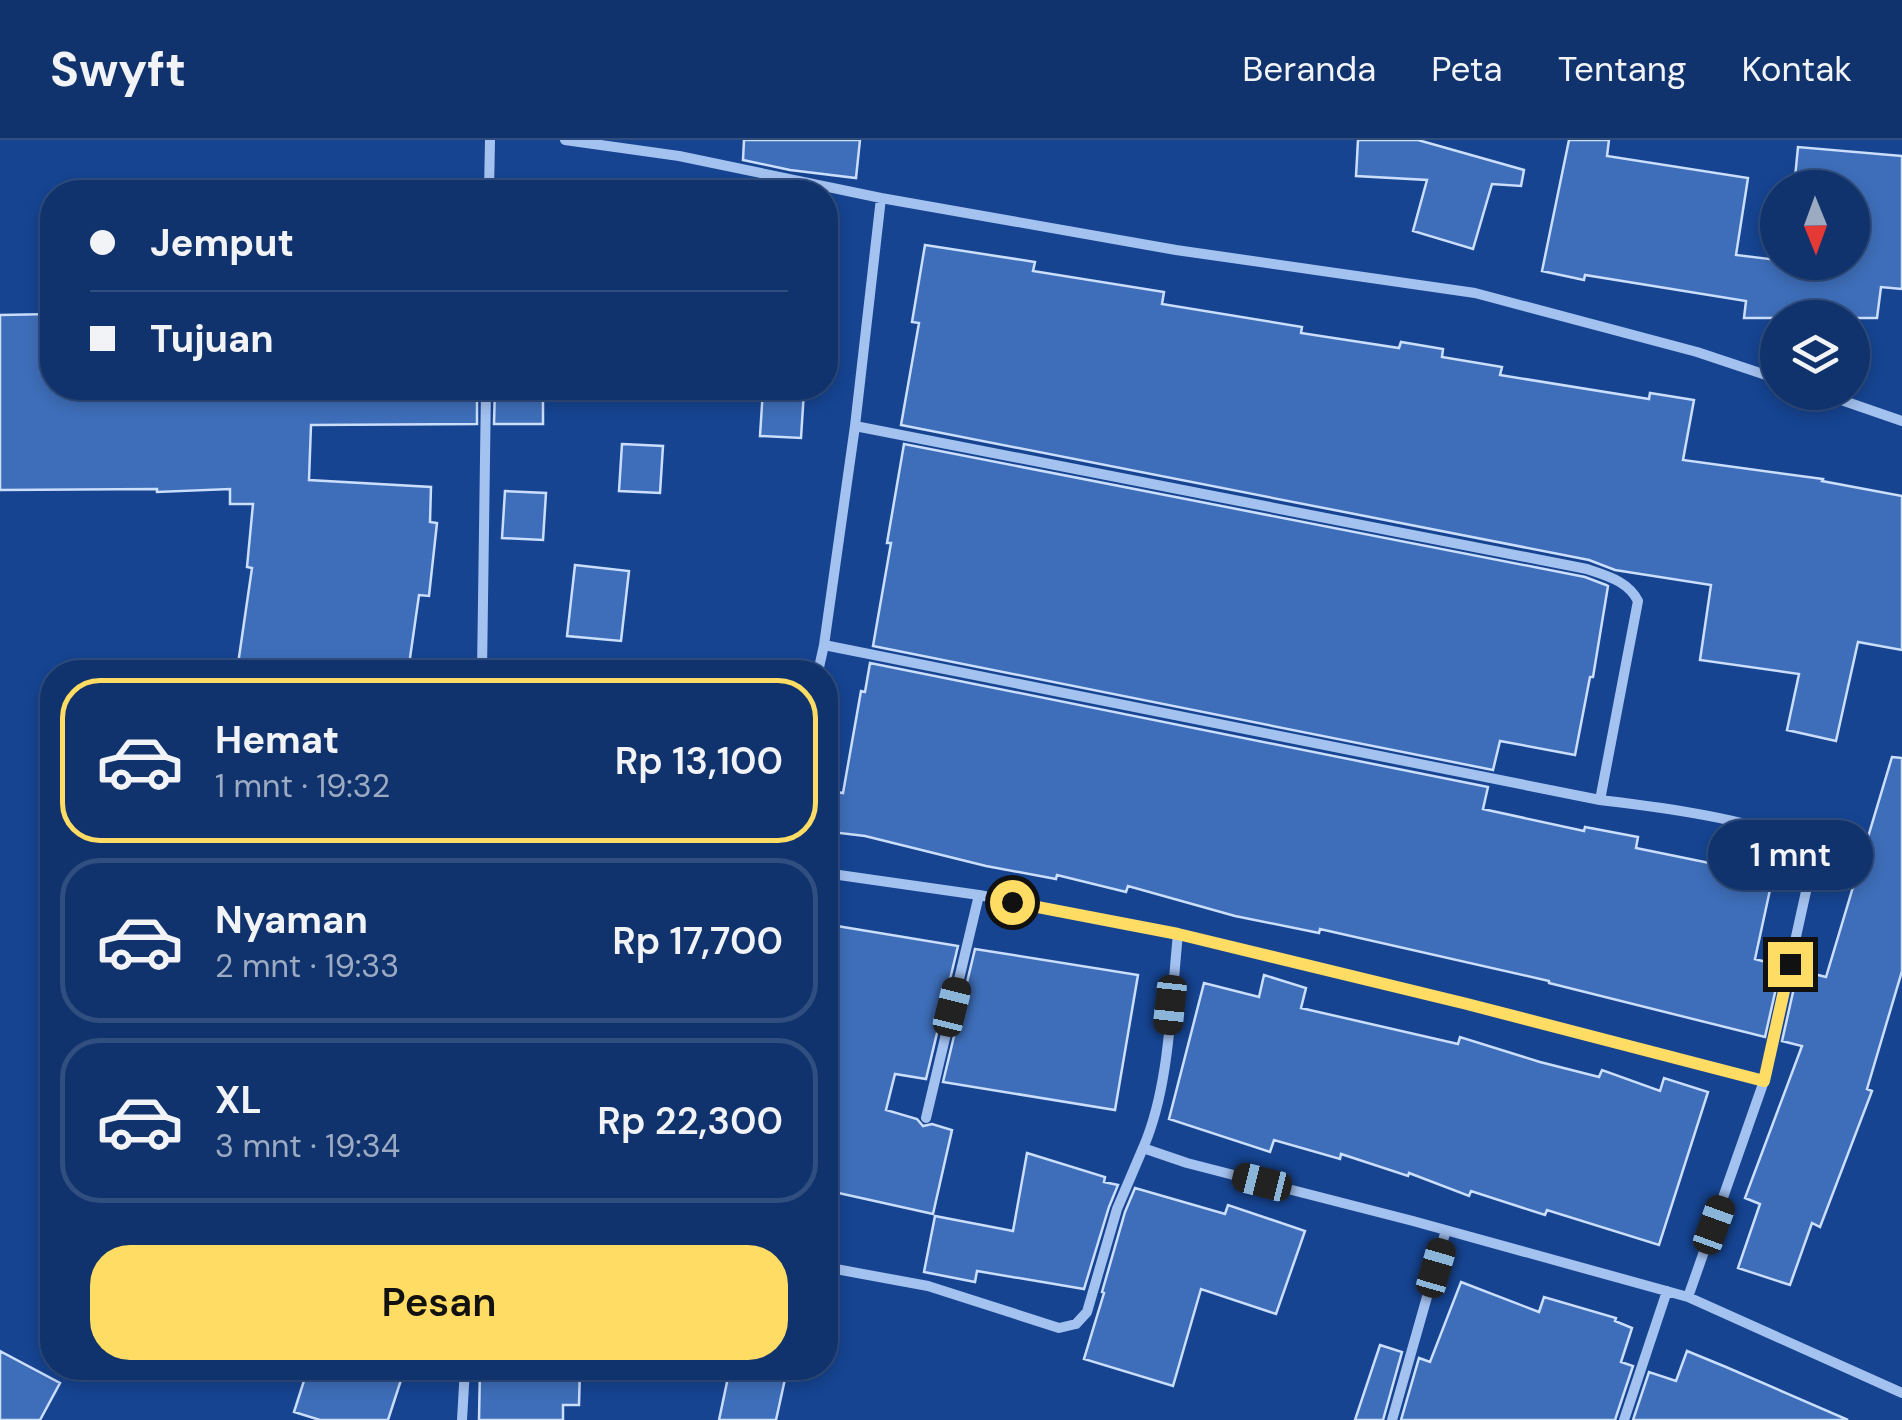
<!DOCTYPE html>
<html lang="id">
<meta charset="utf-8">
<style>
:root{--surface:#10336d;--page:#193b72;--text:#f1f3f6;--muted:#9caac2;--line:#304e80;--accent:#ffdc63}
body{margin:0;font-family:"DM Sans",sans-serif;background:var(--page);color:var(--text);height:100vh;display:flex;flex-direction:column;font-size:38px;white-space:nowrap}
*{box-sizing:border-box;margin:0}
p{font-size:32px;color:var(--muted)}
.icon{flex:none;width:55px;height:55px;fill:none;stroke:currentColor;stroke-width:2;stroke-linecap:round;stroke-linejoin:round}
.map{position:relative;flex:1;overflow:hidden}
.panel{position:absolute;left:40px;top:520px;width:798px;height:720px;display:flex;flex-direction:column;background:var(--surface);border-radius:40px;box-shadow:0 5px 15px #0003,0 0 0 2px var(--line)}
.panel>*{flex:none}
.top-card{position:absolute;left:40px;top:40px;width:798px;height:220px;border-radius:40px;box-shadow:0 5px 15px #0003,0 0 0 2px var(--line);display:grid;align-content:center;height:220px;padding:0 50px;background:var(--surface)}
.needle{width:65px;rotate:179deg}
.fabs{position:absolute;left:1760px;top:30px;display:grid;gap:20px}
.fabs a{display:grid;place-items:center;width:110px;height:110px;border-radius:50%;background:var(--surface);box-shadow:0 5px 15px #0003,0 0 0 2px var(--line);font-size:50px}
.end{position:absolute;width:45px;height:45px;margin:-22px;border:12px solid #ffdc63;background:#111;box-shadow:0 0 0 5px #111}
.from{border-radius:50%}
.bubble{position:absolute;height:70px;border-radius:35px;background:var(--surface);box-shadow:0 5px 15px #0003,0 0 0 2px var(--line);font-size:32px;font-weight:600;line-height:70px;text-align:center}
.car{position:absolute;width:30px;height:60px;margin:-30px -15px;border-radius:12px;box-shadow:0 0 8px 2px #0007;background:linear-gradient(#222 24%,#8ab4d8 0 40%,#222 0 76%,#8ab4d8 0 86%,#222 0)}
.top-card b{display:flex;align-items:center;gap:35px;height:95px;font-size:38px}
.top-card b+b{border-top:2px solid var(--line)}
.top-card i{width:25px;height:25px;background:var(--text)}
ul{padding:18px 0 0;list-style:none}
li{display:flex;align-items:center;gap:30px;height:165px;margin:0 20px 15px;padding:0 30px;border:5px solid var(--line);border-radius:40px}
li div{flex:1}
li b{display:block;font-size:38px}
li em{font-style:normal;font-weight:600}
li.on{border-color:var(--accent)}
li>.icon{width:90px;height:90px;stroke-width:1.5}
.button{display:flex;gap:20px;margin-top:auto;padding:20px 50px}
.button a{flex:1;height:115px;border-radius:40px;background:var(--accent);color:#111;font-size:40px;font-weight:600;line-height:115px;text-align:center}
header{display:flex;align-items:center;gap:60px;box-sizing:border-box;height:140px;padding:0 50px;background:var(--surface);border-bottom:2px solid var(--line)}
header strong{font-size:48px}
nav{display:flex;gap:55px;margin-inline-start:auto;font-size:35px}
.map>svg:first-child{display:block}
.building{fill:#3e6eb9;stroke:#cbdefc;stroke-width:2.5}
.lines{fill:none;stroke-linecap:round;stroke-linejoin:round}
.minor{stroke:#a4c2f0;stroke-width:10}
.route{stroke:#ffdc63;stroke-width:12}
</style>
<header>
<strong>Swyft</strong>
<nav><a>Beranda</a><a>Peta</a><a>Tentang</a><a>Kontak</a></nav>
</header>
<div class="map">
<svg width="1902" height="1280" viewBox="0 0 1902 1280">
<rect width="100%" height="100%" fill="#164491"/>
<!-- building -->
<path class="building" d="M744,0h116l-4,38 -66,-8 -47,-10z
M1358,0h60l106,30 -3,16 -29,-2 -19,65 -60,-18 14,-51 -71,-4z
M1569,0h40l-2,16 141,22 -12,77 42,5v2h74v-74h-58l4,-41 104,9v133l-21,-2 -4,31h-133l2,-17 -161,-26 -1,5 -42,-9z
M925,105l110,17 -2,9 131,21 -2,12 140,23 -1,6 98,15 2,-6 42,7 -1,8 60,10 -2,8 149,24 1,-6 44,7 -11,60 140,19 -1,2 80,15v154l-44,-8 -22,99 -49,-11 12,-56 -99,-14 11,-75 -96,-15 -26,-10 -688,-135 18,-102 -7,-1z
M52,174v74h425v36l-166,1 -2,55 122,7 -1,35 7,1 -8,73 -10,-1 -11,77h-114l-56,-8 14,-96 -5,-1 6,-63h-23v-15l-73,3v-3l-157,1v-175z
M495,248h48v36h-49z
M763,249l41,2 -3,47 -41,-2z
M622,304l41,2 -3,47 -41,-2z
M904,304l681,133 21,8 2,1 -15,91h-3l-15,78 -75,-14 -7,29 -620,-124 18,-103h-4z
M505,351l41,2 -3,47 -41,-2z
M575,425l54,6 -8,70 -54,-5z
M870,523l618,124 -5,22 101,22 1,-4 53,10 -2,11 137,28 -18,83 26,7 -16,71 -216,-54v-2l-229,-52 -1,4 -84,-17 -107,-30 -2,6 -69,-17 -1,4 -70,-13 -121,-30 -34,-4 5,-40 7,1 18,-102 4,1z
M1892,617l10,1v213l-35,118 5,2 -52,136 -8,-4 -22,62 -52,-17 22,-64 -15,-6 57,-152 -20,-5 16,-71 28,7z
M825,784l133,22 -32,133 -31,-5 -9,36 31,9 6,7 9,-2 20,6 -19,84 -108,-24z
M975,809l163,26 -23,135 -172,-28z
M1264,835l42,13 -5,20 157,36 2,-7 80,25 59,15 3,-7 58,21 4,-13 44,14 -49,153 -112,-35 -2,5 -74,-24 -2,5 -60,-23 -1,3 -67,-22 -1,5 -66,-19 -4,12 -101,-33 35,-136 55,14z
M1027,1013l78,24 -1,5 14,3 -9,22 -25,82 -107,-18 -2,11 -51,-10 11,-56 78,15z
M1135,1048l90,26 3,-9 77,26 -29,83 -75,-25 -28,97 -89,-27 20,-66 -2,-1 23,-80z
M1461,1142l78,30 5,-15 72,21 -1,3 17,7 -11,34 12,4 -18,54h-214l18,-62 11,4z
M1380,1205l22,7 -19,68h-28z
M0,1211l60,32 -20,37h-40z
M1687,1211l39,16 122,53h-215l16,-48 27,9z
M308,1228h66l28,9 -14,43h-68l-26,-8z
M480,1228h100l-1,37h-16v15h-84z
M730,1228l55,11 -9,41h-57z"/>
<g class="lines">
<!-- minor -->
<path class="minor" d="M565,0l114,16 202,42 295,52 299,43 222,59 81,27
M489,52l1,-52
M1818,252l84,29
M855,286l732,143c20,7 41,12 51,32l-38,199
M824,505l776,155c34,4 198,22 208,55 3,9 0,23 -1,32l-43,194 -76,216
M482,532l4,-284
M818,532l6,-27 31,-219 26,-228
M825,733l154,22 199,39 289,70 297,77
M1178,794c-7,67 -8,153 -35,214l44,15 226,58 275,76 214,96
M926,978l53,-223
M825,1127l103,19 131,42 17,-4 11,-12 30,-103 26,-61
M462,1280l3,-52
M1392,1280l54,-190
M1624,1280l43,-129"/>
</g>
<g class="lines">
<!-- route -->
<path class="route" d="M1012,762l166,32 289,70 297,77 26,-117"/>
</g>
</svg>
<div class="fabs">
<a><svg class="needle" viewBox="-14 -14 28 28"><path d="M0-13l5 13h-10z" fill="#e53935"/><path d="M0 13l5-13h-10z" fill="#9caac2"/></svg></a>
<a><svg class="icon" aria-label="layers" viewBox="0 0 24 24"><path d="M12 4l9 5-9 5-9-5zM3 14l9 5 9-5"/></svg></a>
</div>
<i class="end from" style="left:1012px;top:762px"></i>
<i class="end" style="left:1790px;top:824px"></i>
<div class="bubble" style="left:1708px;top:680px;width:165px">1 mnt</div>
<i class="car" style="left:1170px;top:865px;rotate:186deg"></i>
<i class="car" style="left:952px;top:867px;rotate:14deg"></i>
<i class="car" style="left:1262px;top:1042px;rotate:284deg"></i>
<i class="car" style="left:1714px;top:1085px;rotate:20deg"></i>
<i class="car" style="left:1436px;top:1128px;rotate:16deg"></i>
<div class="top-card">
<b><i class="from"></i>Jemput</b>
<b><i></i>Tujuan</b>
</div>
<section class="panel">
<ul>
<li class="on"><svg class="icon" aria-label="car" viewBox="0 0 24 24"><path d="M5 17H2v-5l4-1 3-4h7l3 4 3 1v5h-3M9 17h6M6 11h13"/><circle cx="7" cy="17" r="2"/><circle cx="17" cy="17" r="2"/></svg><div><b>Hemat</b><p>1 mnt · 19:32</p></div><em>Rp 13,100</em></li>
<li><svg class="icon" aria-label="car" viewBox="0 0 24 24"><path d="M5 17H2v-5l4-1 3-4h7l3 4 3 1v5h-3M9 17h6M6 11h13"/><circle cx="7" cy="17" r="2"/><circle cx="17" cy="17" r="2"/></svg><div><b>Nyaman</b><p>2 mnt · 19:33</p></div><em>Rp 17,700</em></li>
<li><svg class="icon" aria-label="car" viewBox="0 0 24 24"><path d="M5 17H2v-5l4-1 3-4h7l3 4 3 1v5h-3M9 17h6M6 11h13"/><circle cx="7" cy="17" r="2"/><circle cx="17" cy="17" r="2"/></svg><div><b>XL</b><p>3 mnt · 19:34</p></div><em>Rp 22,300</em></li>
</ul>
<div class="button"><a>Pesan</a></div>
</section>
</div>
